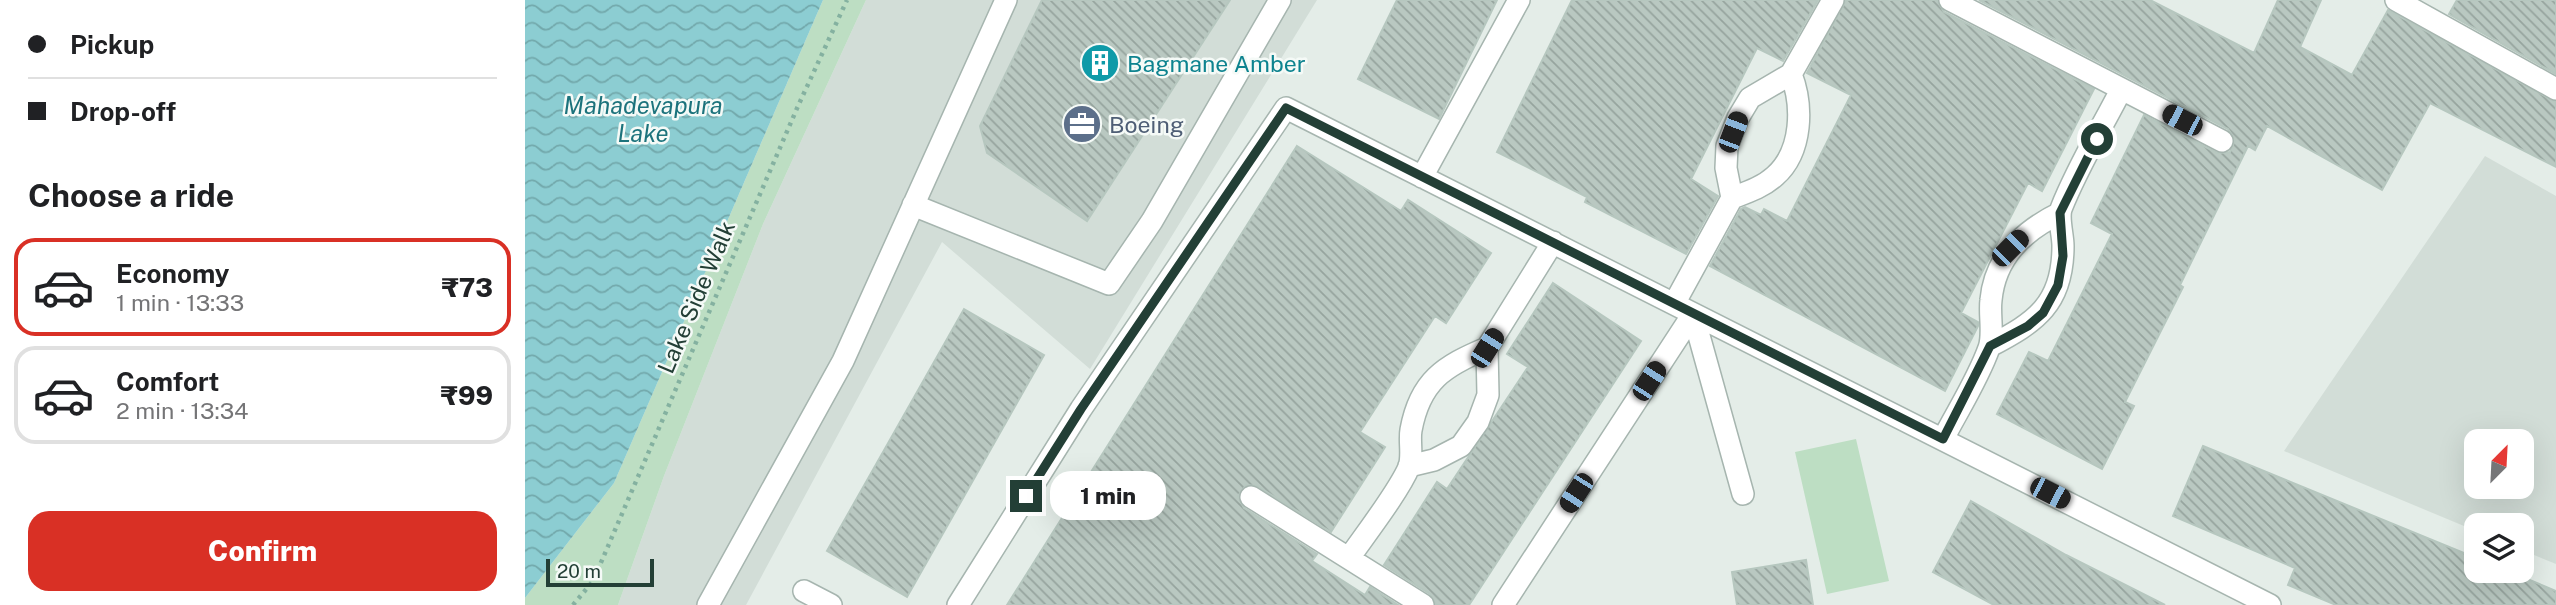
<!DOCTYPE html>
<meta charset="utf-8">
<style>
:root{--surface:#fff;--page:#f2f2f2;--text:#202124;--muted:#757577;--line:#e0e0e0;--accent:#d93025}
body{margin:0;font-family:"Public Sans",sans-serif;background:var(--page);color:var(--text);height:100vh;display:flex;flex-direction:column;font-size:26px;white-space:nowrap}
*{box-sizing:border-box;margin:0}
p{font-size:23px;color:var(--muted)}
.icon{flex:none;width:38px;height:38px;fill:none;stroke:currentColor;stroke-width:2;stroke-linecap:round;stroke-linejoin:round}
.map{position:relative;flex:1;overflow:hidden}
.drawer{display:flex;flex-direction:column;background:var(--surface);width:525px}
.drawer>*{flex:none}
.banner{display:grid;align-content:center;height:154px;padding:0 28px;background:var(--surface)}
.needle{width:46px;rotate:24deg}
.tools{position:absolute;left:1939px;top:429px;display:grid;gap:14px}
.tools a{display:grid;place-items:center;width:70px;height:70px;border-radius:14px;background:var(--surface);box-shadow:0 7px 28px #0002;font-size:35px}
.scale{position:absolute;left:21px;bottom:18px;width:108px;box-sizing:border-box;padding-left:7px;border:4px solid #233f36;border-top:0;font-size:19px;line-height:24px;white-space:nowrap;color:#233f36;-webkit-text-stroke:5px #f5faf7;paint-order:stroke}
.end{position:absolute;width:32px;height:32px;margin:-16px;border:9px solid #233f36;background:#fff;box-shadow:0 0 0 4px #fff}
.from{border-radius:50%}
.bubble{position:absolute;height:49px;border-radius:21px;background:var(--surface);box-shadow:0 7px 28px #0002;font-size:23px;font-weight:800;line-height:49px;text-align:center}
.car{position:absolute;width:21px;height:42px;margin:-21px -10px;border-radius:9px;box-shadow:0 0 5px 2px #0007;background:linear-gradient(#222 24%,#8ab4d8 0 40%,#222 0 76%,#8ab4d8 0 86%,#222 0)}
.banner b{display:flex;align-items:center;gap:24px;height:66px;font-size:26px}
.banner b+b{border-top:2px solid var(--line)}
.banner i{width:18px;height:18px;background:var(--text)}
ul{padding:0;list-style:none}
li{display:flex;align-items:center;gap:21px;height:98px;margin:0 14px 10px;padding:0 14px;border:4px solid var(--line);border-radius:21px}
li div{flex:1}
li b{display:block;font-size:26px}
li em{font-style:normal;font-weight:800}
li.current{border-color:var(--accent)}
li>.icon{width:63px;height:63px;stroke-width:1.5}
h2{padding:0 28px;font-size:32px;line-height:84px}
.button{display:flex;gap:14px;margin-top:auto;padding:14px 28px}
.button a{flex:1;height:80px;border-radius:21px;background:var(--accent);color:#fff;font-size:28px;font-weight:800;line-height:80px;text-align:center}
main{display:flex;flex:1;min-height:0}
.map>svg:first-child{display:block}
.built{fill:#d2ddd7;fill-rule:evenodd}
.green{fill:#bddec3}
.water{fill:url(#water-waves)}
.building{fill:url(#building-back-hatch);stroke:#b6c7bf;stroke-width:2}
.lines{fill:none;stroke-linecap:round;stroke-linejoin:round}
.service-casing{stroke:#a6b5af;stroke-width:24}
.minor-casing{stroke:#a6b5af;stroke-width:24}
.path{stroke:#84b1a0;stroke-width:4.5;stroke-dasharray:3.5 5;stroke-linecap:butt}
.service{stroke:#fff;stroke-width:21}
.minor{stroke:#fff;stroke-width:21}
.route{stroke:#233f36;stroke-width:9}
.labels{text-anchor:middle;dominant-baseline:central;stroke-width:5;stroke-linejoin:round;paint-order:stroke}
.culture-label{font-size:23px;fill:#0d838f;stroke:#f5faf7;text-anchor:start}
.service-label{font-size:23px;fill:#4e5e75;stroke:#f5faf7;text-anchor:start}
.street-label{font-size:23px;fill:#233f36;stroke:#f5faf7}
.water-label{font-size:24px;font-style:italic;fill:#1c737c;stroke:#f5faf7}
</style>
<main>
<section class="drawer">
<div class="banner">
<b><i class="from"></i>Pickup</b>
<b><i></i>Drop-off</b>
</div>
<h2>Choose a ride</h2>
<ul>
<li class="current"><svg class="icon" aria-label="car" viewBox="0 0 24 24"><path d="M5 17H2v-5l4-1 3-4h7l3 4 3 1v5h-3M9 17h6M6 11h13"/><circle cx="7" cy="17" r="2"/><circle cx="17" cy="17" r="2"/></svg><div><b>Economy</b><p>1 min · 13:33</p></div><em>₹73</em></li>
<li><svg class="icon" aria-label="car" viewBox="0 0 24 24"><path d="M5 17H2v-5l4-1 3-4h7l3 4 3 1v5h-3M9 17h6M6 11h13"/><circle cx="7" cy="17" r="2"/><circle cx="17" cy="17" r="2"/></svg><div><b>Comfort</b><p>2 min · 13:34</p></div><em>₹99</em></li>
</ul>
<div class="button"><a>Confirm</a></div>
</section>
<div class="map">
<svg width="2031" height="605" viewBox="0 0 2031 605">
<defs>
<pattern id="water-waves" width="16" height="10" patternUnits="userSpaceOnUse" patternTransform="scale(1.75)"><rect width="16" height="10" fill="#8ccdd2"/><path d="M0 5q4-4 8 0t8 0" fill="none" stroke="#72a8ab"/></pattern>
<pattern id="building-back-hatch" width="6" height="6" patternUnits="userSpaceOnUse" patternTransform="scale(1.75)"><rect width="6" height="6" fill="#b9c8c1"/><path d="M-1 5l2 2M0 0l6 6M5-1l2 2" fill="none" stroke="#96a49e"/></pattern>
</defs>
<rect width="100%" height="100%" fill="#e4ede8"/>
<!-- built -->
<path class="built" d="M341,0h451l-227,369 -148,-127 -196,363h-128l46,-129 99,-252z
M1960,156l71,40v368l-34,-14v-25h-46v6l-192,-80zM1951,441h46v45h-46z"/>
<!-- green -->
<path class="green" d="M298,0h43l-103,224 -99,252 -46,129h-93v-7l89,-115z
M1331,439l33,142 -62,13 -32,-142z"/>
<!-- water -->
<path class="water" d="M0,0h298l-209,483 -89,115z"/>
<!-- building -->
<path class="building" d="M517,0h188l-143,221 -100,-68 -7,-27z
M872,0h100l-58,119 -81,-40z
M1047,0h246l-35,61 -26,-13 -66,131 27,17 -32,58 -101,-52 2,-5 -90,-45z
M1321,0h91l7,12 150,77 -52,102 -14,-8 -67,130 17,9v4l-33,65 -235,-125 31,-57 4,-2 16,8 3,-6 23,12 64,-126 -44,-22z
M1454,0h171l104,53 24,-53h43l-21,47 52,28 36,-65 168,92v65l-126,-64 -48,87 -115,-64 -12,24 -7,-4 -68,139 3,2 -58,115 9,4 -32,63 -105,-55 32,-62 19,9 64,-127 -21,-11 53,-108 73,38 13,-1 5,-12 -7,-11z
M1932,0h99v74l-107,-60z
M772,146l104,65 7,-11 83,53 -45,70 -11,-7 -75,116 25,15 -54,85 -74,-46 -11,-1 -8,11 6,12 73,46 -5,7 53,34 5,-8 28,18h-391z
M1028,283l88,58 -172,264h-33l-6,-11 -46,-29 53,-83 10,7 81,-122 -21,-13z
M439,309l80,46 -137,242 -80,-46z
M1678,446l273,112v12h30l50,21v14h-220l-48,-20 7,-17 -122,-52z
M1446,501l95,54 99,50h-171l-61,-33z
M1281,560l7,45h-76l-5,-33z"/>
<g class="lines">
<!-- service casing -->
<g class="service-casing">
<path id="service" d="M388,205l196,79 43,-63 128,-221
M183,605l135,-244 163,-361"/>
</g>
<!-- minor casing -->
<g class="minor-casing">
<path id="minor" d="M1425,0l272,141
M1871,0l160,89
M897,177l97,-177
M1207,198c16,-6 31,-11 43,-22 28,-25 28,-71 16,-102
M1149,304l58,-106 -6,-30 1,-22 11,-28 12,-20 41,-24 42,-74
M1465,346c46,-24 73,-42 73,-100 0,-11 -5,-27 -2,-37 16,-41 40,-80 60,-119
M1418,439c15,-29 35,-60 46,-91 5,-14 0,-33 2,-48 4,-43 32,-69 69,-87
M884,466l25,-6 27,-14 17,-24 10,-27 -1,-47 66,-106
M726,497l172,108
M824,558c16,-23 50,-67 60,-91 4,-11 0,-26 2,-37 9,-49 33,-64 76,-82
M279,591l27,14
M433,605l123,-196 205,-301 984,497
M978,605l190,-291 50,180"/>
</g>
<!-- path -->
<path class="path" d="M48,605l20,-24 205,-475 49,-106"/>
<!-- service -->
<use href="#service" class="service"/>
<!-- minor -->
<use href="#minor" class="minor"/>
</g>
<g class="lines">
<!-- route -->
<path class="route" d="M501,496l55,-87 205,-301 657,331 47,-93 38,-20 15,-13 15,-28 5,-29 -3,-43 37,-74"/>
</g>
<!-- icons -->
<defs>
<g id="building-disc" transform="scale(2.0125)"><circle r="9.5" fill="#0f9aa8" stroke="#f5faf7"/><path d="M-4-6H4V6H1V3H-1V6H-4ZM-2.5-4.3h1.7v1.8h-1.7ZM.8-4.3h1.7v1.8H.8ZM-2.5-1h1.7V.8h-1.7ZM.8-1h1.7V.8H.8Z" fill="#fff"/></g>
<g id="office-disc" transform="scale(2.0125)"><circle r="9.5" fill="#5c6f8a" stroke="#f5faf7"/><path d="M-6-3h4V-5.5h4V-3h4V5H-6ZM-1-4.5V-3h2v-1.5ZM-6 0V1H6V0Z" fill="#fff"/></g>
</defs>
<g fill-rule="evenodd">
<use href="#building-disc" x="575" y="63"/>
<use href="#office-disc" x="557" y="124"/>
</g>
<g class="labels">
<!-- culture labels -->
<g class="culture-label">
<text x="602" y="63">Bagmane Amber</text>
</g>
<!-- service labels -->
<g class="service-label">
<text x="584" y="124">Boeing</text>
</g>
<!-- street labels -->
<g class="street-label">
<text transform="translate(171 297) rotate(-67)">Lake Side Walk</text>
</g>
<!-- water labels -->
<g class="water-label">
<text x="118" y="105">Mahadevapura<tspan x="118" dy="28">Lake</tspan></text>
</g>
</g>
</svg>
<div class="tools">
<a><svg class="needle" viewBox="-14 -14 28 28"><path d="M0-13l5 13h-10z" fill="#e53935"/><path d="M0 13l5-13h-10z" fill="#757577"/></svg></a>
<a><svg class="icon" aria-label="layers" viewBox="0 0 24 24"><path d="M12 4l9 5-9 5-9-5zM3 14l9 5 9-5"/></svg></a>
</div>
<div class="scale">20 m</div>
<i class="end from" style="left:1572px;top:139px"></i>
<i class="end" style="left:501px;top:496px"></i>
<div class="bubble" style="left:525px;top:471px;width:116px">1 min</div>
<i class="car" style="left:1657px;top:120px;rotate:297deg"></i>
<i class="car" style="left:1208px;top:132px;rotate:21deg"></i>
<i class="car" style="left:1485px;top:248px;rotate:45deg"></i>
<i class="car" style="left:962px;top:348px;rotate:32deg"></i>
<i class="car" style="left:1124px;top:381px;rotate:33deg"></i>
<i class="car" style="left:1051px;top:493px;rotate:213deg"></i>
<i class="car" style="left:1525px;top:493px;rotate:117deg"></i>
</div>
</main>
